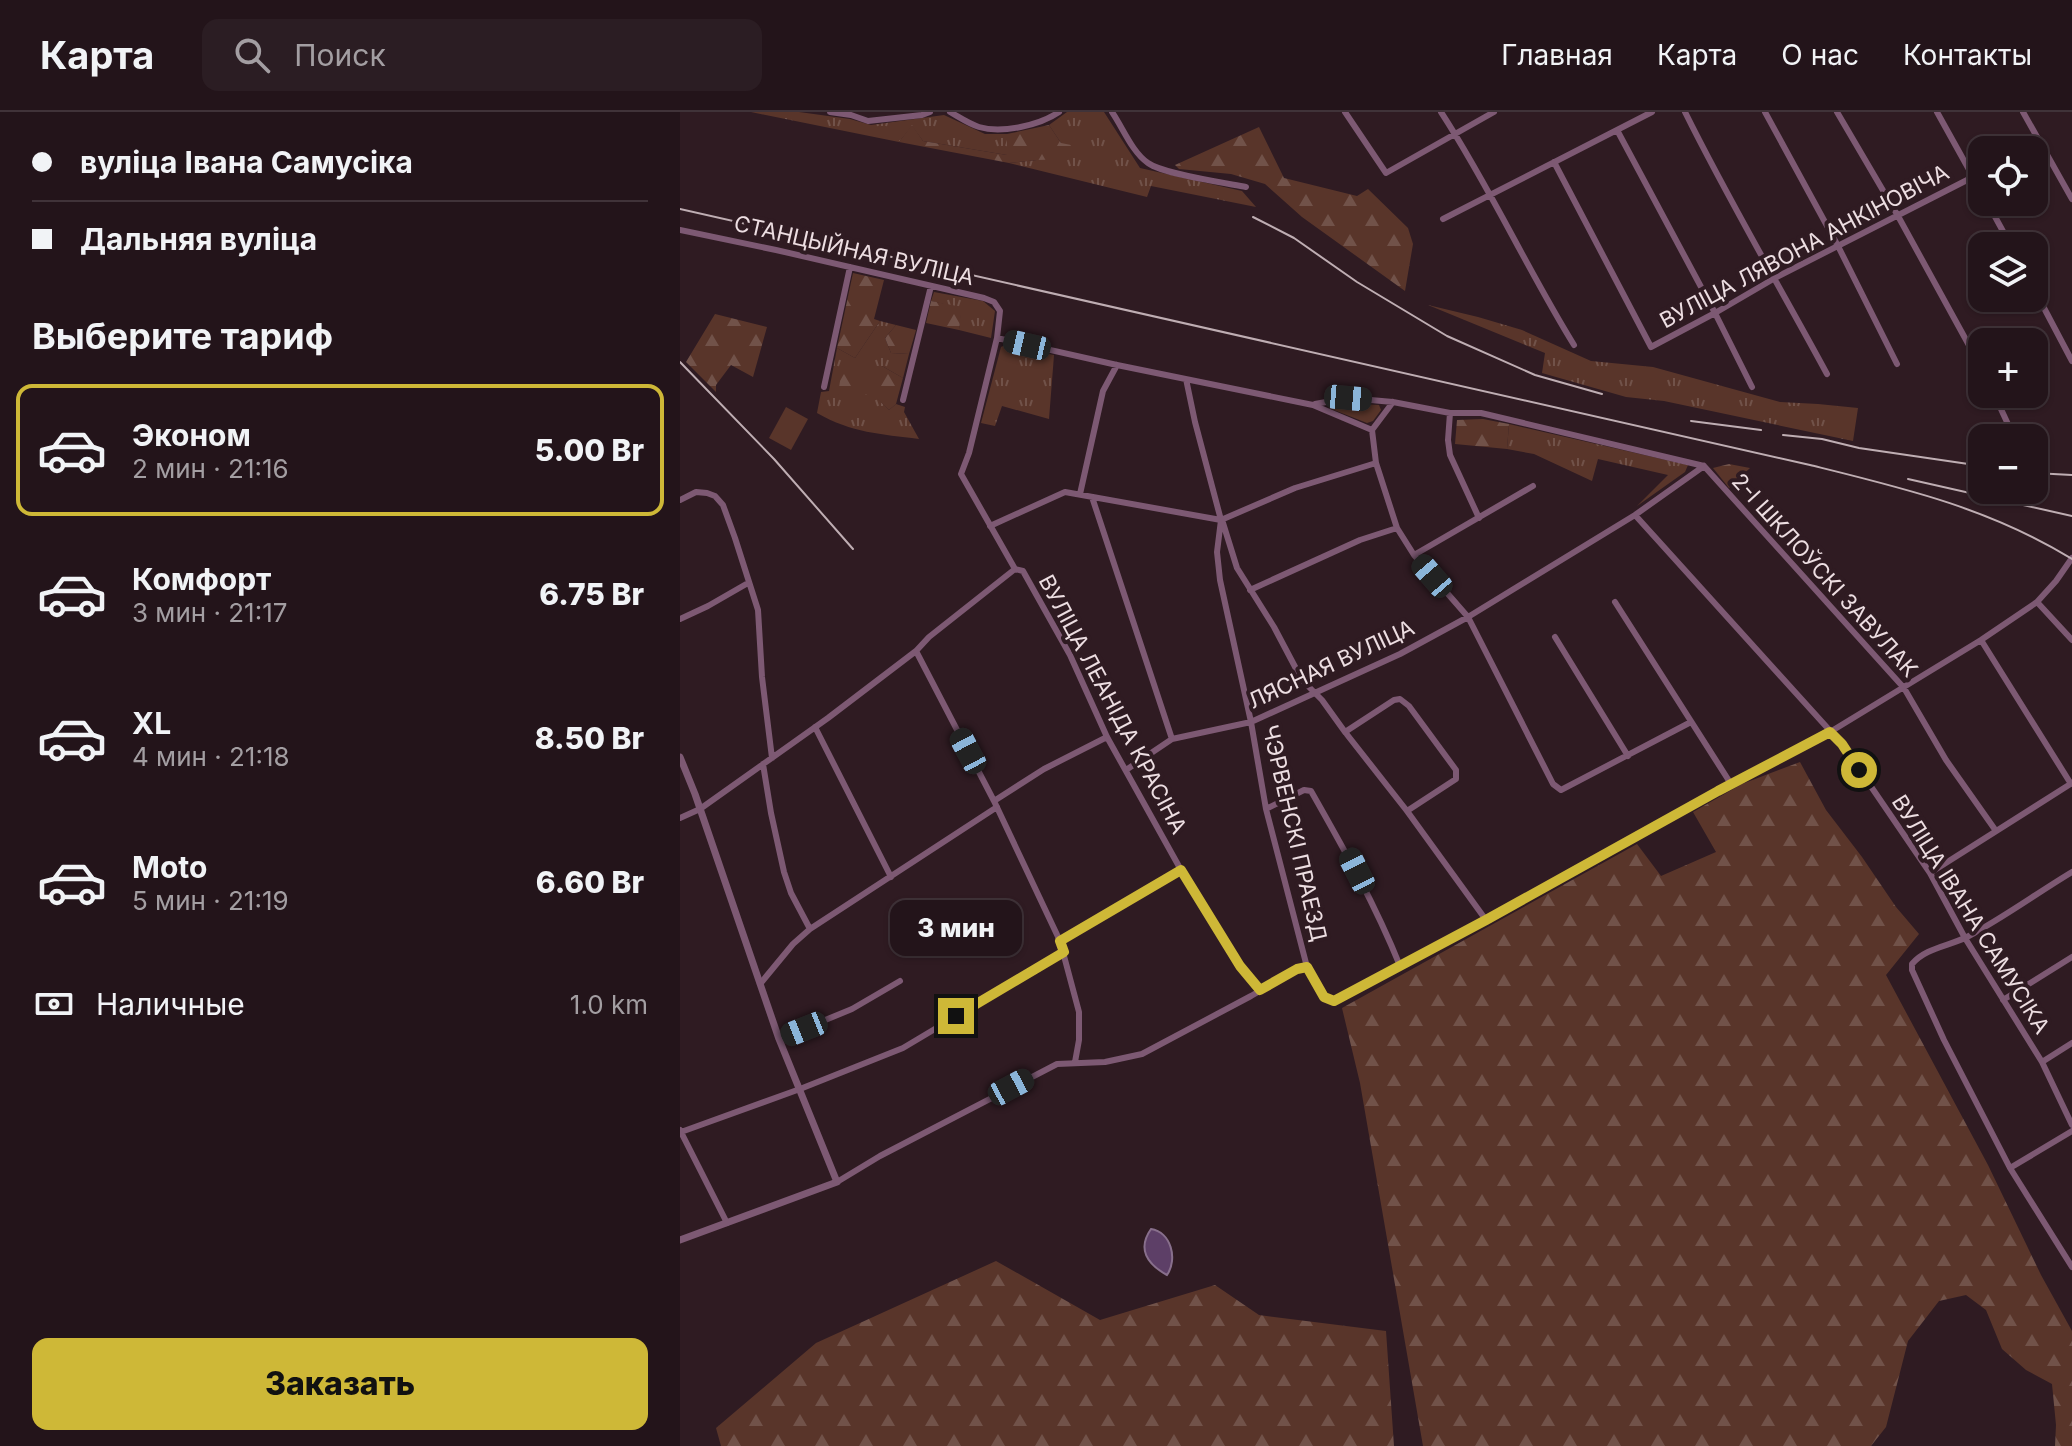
<!DOCTYPE html>
<html lang="ru">
<meta charset="utf-8">
<style>
:root{--surface:#23141a;--page:#2b1d23;--text:#f1f3f6;--muted:#a39ea2;--line:#403339;--accent:#ceb837}
body{margin:0;font-family:Inter,sans-serif;background:var(--page);color:var(--text);height:100vh;display:flex;flex-direction:column;font-size:30px;white-space:nowrap}
*{box-sizing:border-box;margin:0}
p{font-size:26px;color:var(--muted)}
.icon{flex:none;width:44px;height:44px;fill:none;stroke:currentColor;stroke-width:2;stroke-linecap:round;stroke-linejoin:round}
.map{position:relative;flex:1;overflow:hidden}
.drawer{display:flex;flex-direction:column;background:var(--surface);width:680px}
.drawer>*{flex:none}
.hud{display:grid;align-content:center;height:176px;padding:0 32px;background:var(--surface)}
.fabs{position:absolute;left:1288px;top:24px;display:grid;gap:16px}
.fabs a{display:grid;place-items:center;width:80px;height:80px;border-radius:16px;background:var(--surface);box-shadow:0 2px 6px #0004,0 0 0 2px var(--line);font-size:40px}
.end{position:absolute;width:36px;height:36px;margin:-18px;border:10px solid #ceb837;background:#111;box-shadow:0 0 0 4px #111}
.from{border-radius:50%}
.bubble{position:absolute;height:56px;border-radius:16px;background:var(--surface);box-shadow:0 2px 6px #0004,0 0 0 2px var(--line);font-size:26px;font-weight:800;line-height:56px;text-align:center}
.car{position:absolute;width:24px;height:48px;margin:-24px -12px;border-radius:10px;box-shadow:0 0 6px 2px #0007;background:linear-gradient(#222 24%,#8ab4d8 0 40%,#222 0 76%,#8ab4d8 0 86%,#222 0)}
.hud b{display:flex;align-items:center;gap:28px;height:76px;font-size:30px}
.hud b+b{border-top:2px solid var(--line)}
.hud i{width:20px;height:20px;background:var(--text)}
ul{padding:0;list-style:none}
li{display:flex;align-items:center;gap:24px;height:132px;margin:0 16px 12px;padding:0 16px;border:4px solid transparent;border-radius:16px}
li div{flex:1}
li b{display:block;font-size:30px}
li em{font-style:normal;font-weight:800}
li.selected{border-color:var(--accent)}
li>.icon{width:72px;height:72px;stroke-width:1.5}
h2{padding:0 32px;font-size:36px;line-height:96px}
.pay{display:flex;align-items:center;gap:20px;height:88px;padding:0 32px;font-size:30px}
.pay p{margin-inline-start:auto}
.primary-button{display:flex;gap:16px;margin-top:auto;padding:16px 32px}
.primary-button a{flex:1;height:92px;border-radius:16px;background:var(--accent);color:#111;font-size:32px;font-weight:800;line-height:92px;text-align:center}
header{display:flex;align-items:center;gap:48px;box-sizing:border-box;height:112px;padding:0 40px;background:var(--surface);border-bottom:2px solid var(--line)}
header strong{font-size:38px}
nav{display:flex;gap:44px;margin-inline-start:auto;font-size:28px}
.search{width:560px;height:72px;background:var(--page);display:flex;align-items:center;gap:20px;box-sizing:border-box;padding:0 28px;border-radius:16px;color:var(--muted);font-size:30px}
main{display:flex;flex:1;min-height:0}
.map>svg:first-child{display:block}
.grass{fill:url(#grass-tufts)}
.forest{fill:url(#forest-firs)}
.green{fill:#59352a}
.water{fill:#5d3f67;stroke:#886f8c;stroke-width:2}
.lines{fill:none;stroke-linecap:round;stroke-linejoin:round}
.minor{stroke:#7d5973;stroke-width:6}
.tertiary{stroke:#7d5973;stroke-width:7}
.rail{stroke:#bfaeb3;stroke-width:2}
.route{stroke:#ceb837;stroke-width:10}
.labels{text-anchor:middle;dominant-baseline:central;stroke-width:8;stroke-linejoin:round;paint-order:stroke}
.street-label{font-size:22px;fill:#eddee2;stroke:#2f1b22}
</style>
<header>
<strong>Карта</strong>
<div class="search"><svg class="icon" aria-label="search" viewBox="0 0 24 24"><circle cx="10" cy="10" r="6"/><path d="M15 15l6 6"/></svg>Поиск</div>
<nav><a>Главная</a><a>Карта</a><a>О нас</a><a>Контакты</a></nav>
</header>
<main>
<section class="drawer">
<div class="hud">
<b><i class="from"></i>вуліца Івана Самусіка</b>
<b><i></i>Дальняя вуліца</b>
</div>
<h2>Выберите тариф</h2>
<ul>
<li class="selected"><svg class="icon" aria-label="car" viewBox="0 0 24 24"><path d="M5 17H2v-5l4-1 3-4h7l3 4 3 1v5h-3M9 17h6M6 11h13"/><circle cx="7" cy="17" r="2"/><circle cx="17" cy="17" r="2"/></svg><div><b>Эконом</b><p>2 мин · 21:16</p></div><em>5.00 Br</em></li>
<li><svg class="icon" aria-label="car" viewBox="0 0 24 24"><path d="M5 17H2v-5l4-1 3-4h7l3 4 3 1v5h-3M9 17h6M6 11h13"/><circle cx="7" cy="17" r="2"/><circle cx="17" cy="17" r="2"/></svg><div><b>Комфорт</b><p>3 мин · 21:17</p></div><em>6.75 Br</em></li>
<li><svg class="icon" aria-label="car" viewBox="0 0 24 24"><path d="M5 17H2v-5l4-1 3-4h7l3 4 3 1v5h-3M9 17h6M6 11h13"/><circle cx="7" cy="17" r="2"/><circle cx="17" cy="17" r="2"/></svg><div><b>XL</b><p>4 мин · 21:18</p></div><em>8.50 Br</em></li>
<li><svg class="icon" aria-label="car" viewBox="0 0 24 24"><path d="M5 17H2v-5l4-1 3-4h7l3 4 3 1v5h-3M9 17h6M6 11h13"/><circle cx="7" cy="17" r="2"/><circle cx="17" cy="17" r="2"/></svg><div><b>Moto</b><p>5 мин · 21:19</p></div><em>6.60 Br</em></li>
</ul>
<div class="pay"><svg class="icon" aria-label="cash" viewBox="0 0 24 24"><path d="M3 7h18v10H3z"/><circle cx="12" cy="12" r="2"/></svg>Наличные<p>1.0 km</p></div>
<div class="primary-button"><a>Заказать</a></div>
</section>
<div class="map">
<svg width="1392" height="1334" viewBox="0 0 1392 1334">
<defs>
<pattern id="grass-tufts" width="24" height="20" patternUnits="userSpaceOnUse" patternTransform="scale(2)"><rect width="24" height="20" fill="#59352a"/><path d="M3 7l-1-3M5 7V3M7 7l1-3M15 17l-1-3M17 17v-4M19 17l1-3" fill="none" stroke="#715249"/></pattern>
<pattern id="forest-firs" width="22" height="20" patternUnits="userSpaceOnUse" patternTransform="scale(2)"><rect width="22" height="20" fill="#59352a"/><path d="M5 1l3.5 6h-7zM16 11l3.5 6h-7z" fill="#715249"/></pattern>
</defs>
<rect width="100%" height="100%" fill="#2f1b22"/>
<!-- grass -->
<path class="grass" d="M71,0h48l51,7 21,6 73,-10 41,19h22v21l-84,-14 -11,-15 -13,16z
M387,0h37l36,56 102,23 14,16 -105,-21 -4,11 -138,-34 28,-3 24,-17 -12,-18z
M254,180l49,9 12,10 -4,27 -32,-8 2,-22 -30,-7z
M748,193l50,12 44,13 69,31 62,6 127,35 38,2 40,4 -5,33 -189,-40 -38,-4 -84,-24 3,-20z
M200,209l16,4 -11,13 6,15 18,1 -6,24 -21,-12 -44,29h36l15,15 7,-6 9,3 -1,5 15,27c-38,-5 -67,-6 -102,-26l4,-21 8,-1 8,-43 18,10z
M325,233l49,10 -5,64 -47,-13 -7,20 -14,-3 20,-76z
M667,291l32,2 2,5 -8,11 -6,2 -38,-15z
M829,312l179,41 -3,7 -48,34 31,-31 -70,-16 -6,22 -58,-27 -27,-5z"/>
<!-- forest -->
<path class="forest" d="M232,13l11,16 84,14v-21l42,-9 12,18 10,2 -2,14 -32,1 -28,3 -110,-21z
M579,15l25,51 73,18 11,-7 40,39 5,16 -8,47 -103,-74 -37,-33 -34,-10 -52,-5 -4,-4z
M173,161l31,7 -10,39 6,2 -25,37 -18,-10z
M251,189l31,6 -3,23 -33,-7z
M35,202l52,13 -14,50 -22,-12 -15,20v7l-30,-30z
M216,213l20,5 -7,24 -18,-1 -6,-15z
M202,254l21,12 -7,26 -7,6 -16,-15h-35l4,-28z
M803,307l26,5 -2,25 -52,-5 2,-24z
M1049,352l21,4 -21,20 -16,-20z
M1120,650l26,48 36,47 34,50 23,27 -33,41 102,190 53,110 31,56v115h-17l1,-21 -4,-41 -26,-14 -24,-21 -16,-39 -20,-15 -27,6 -31,40 -22,86 -15,19h-448l-63,-363 -18,-75 295,-164 24,32 55,-24 -23,-40 49,-28z
M316,1149l104,59 115,-35 44,30 127,16 8,115h-673l-5,-18 100,-85z"/>
<!-- green -->
<path class="green" d="M106,295l22,12 -17,31 -22,-12z"/>
<!-- water -->
<path class="water" d="M471,1117c20,3 27,30 16,46 -20,-11 -30,-26 -16,-46z"/>
<g class="lines">
<!-- minor -->
<path class="minor" d="M150,0l21,3 17,6 54,-6 8,-3
M270,0c9,5 19,12 29,15 23,7 61,-2 80,-15
M432,0c11,16 20,40 36,51 15,11 77,20 98,24
M665,0l41,61 108,-61
M761,0c49,75 86,157 133,233
M1005,0c44,89 95,175 142,262
M1085,0l73,134 59,118
M1157,0l61,104 84,153
M1257,0l45,81
M1343,0l49,87
M937,18l98,183 37,74
M874,50l97,185 64,-34 60,-35 198,-101
M1307,90l24,44
M763,107l209,-107
M0,118l96,20 208,48 10,4 6,9 -3,27 120,27 196,40 59,25 4,33 21,65 17,27 54,62 85,167 8,6 130,-68
M1354,177l38,72
M317,226l-28,115 -8,21 54,95 8,2 47,84 37,82 74,133 59,96 20,24
M506,267l9,43 26,98 -4,32 3,28 31,142 15,87 41,158 17,30 10,4 152,-81 232,-129 112,-59 151,-92 56,-38 19,-21 16,-23
M144,275l26,-120
M1314,282l19,41
M223,288l28,-114
M635,292l33,-6 45,4 57,11h31l223,53
M770,301l-2,27 2,15 29,63
M692,318l21,-28
M1024,354l200,222 42,72 50,71
M400,382l23,-103 14,-26
M412,385l80,242
M0,388l16,-8 11,1 8,3 8,9 12,33 23,72 4,67 10,81
M955,403l207,229 88,129 35,65 77,124 30,63
M541,408l74,-32 81,-25
M543,411l14,45 37,59 28,53 20,20 23,32 62,79 79,109
M310,414l75,-34 156,28
M734,443l119,-69
M570,478l110,-50 37,-12
M935,490l116,182
M1357,490l35,38
M0,507l28,-13 40,-23
M875,525l73,119
M1301,528l90,144
M236,539l78,150 66,140 19,71v28l-4,22
M135,615l76,150
M665,620l49,-32 6,-1 9,7 47,64v9l-49,32
M83,652l8,49 13,59 7,21 19,36
M446,658l46,-31 79,-17 149,-68 68,-37 167,-102 69,-49
M314,689l50,-32 63,-32
M586,697l38,-19 7,1c33,58 64,113 89,175
M0,706l20,-9 128,-91 88,-67 13,-14 86,-68
M1392,760c-35,21 -69,46 -105,65 -18,9 -42,11 -55,27v6l32,70 66,128 62,99
M1250,761l142,-90
M380,829l121,-71
M80,872l33,-40 17,-15 187,-122
M1323,888l69,-43
M99,927l73,-30 48,-28
M1362,950l30,-19
M0,1018l47,93
M1,1020l119,-43 103,-41 161,-96
M1330,1056l62,-37
M157,1070l43,-26 177,-92 48,-2 37,-8 109,-58 46,-27 10,-2"/>
<!-- tertiary -->
<path class="tertiary" d="M0,645l15,37 84,245 58,143 -157,58"/>
<!-- rail -->
<path class="rail" d="M0,97l1130,256c93,23 179,43 262,94
M573,105l41,21 63,44 90,54 88,39 67,19
M0,250l94,97 79,90
M1011,309l70,9
M1103,323l39,4 37,9 123,18
M1354,361l38,2
M1228,367l164,37"/>
</g>
<g class="lines">
<!-- route -->
<path class="route" d="M276,904l108,-64 -4,-11 121,-71 59,96 20,24 37,-21 10,-2 17,30 10,4 152,-81 232,-129 112,-59 12,12 17,26"/>
</g>
<g class="labels">
<!-- street labels -->
<g class="street-label">
<text transform="translate(1124 134) rotate(-28)">ВУЛІЦА ЛЯВОНА АНКІНОВІЧА</text>
<text transform="translate(174 138) rotate(13)">СТАНЦЫЙНАЯ ВУЛІЦА</text>
<text transform="translate(1145 463) rotate(48)">2-І ШКЛОЎСКІ ЗАВУЛАК</text>
<text transform="translate(651 552) rotate(-25)">ЛЯСНАЯ ВУЛІЦА</text>
<text transform="translate(433 592) rotate(62)">ВУЛІЦА ЛЕАНІДА КРАСІНА</text>
<text transform="translate(615 721) rotate(77)">ЧЭРВЕНСКІ ПРАЕЗД</text>
<text transform="translate(1291 802) rotate(58)">ВУЛІЦА ІВАНА САМУСІКА</text>
</g>
</g>
</svg>
<div class="fabs">
<a><svg class="icon" aria-label="locate" viewBox="0 0 24 24"><circle cx="12" cy="12" r="6"/><path d="M12 2v4M12 18v4M2 12h4M18 12h4"/></svg></a>
<a><svg class="icon" aria-label="layers" viewBox="0 0 24 24"><path d="M12 4l9 5-9 5-9-5zM3 14l9 5 9-5"/></svg></a>
<a>+</a>
<a>−</a>
</div>
<i class="end from" style="left:1179px;top:658px"></i>
<i class="end" style="left:276px;top:904px"></i>
<div class="bubble" style="left:210px;top:788px;width:132px">3 мин</div>
<i class="car" style="left:347px;top:233px;rotate:283deg"></i>
<i class="car" style="left:668px;top:286px;rotate:95deg"></i>
<i class="car" style="left:752px;top:464px;rotate:319deg"></i>
<i class="car" style="left:288px;top:639px;rotate:332deg"></i>
<i class="car" style="left:677px;top:759px;rotate:333deg"></i>
<i class="car" style="left:124px;top:917px;rotate:248deg"></i>
<i class="car" style="left:331px;top:975px;rotate:62deg"></i>
</div>
</main>
